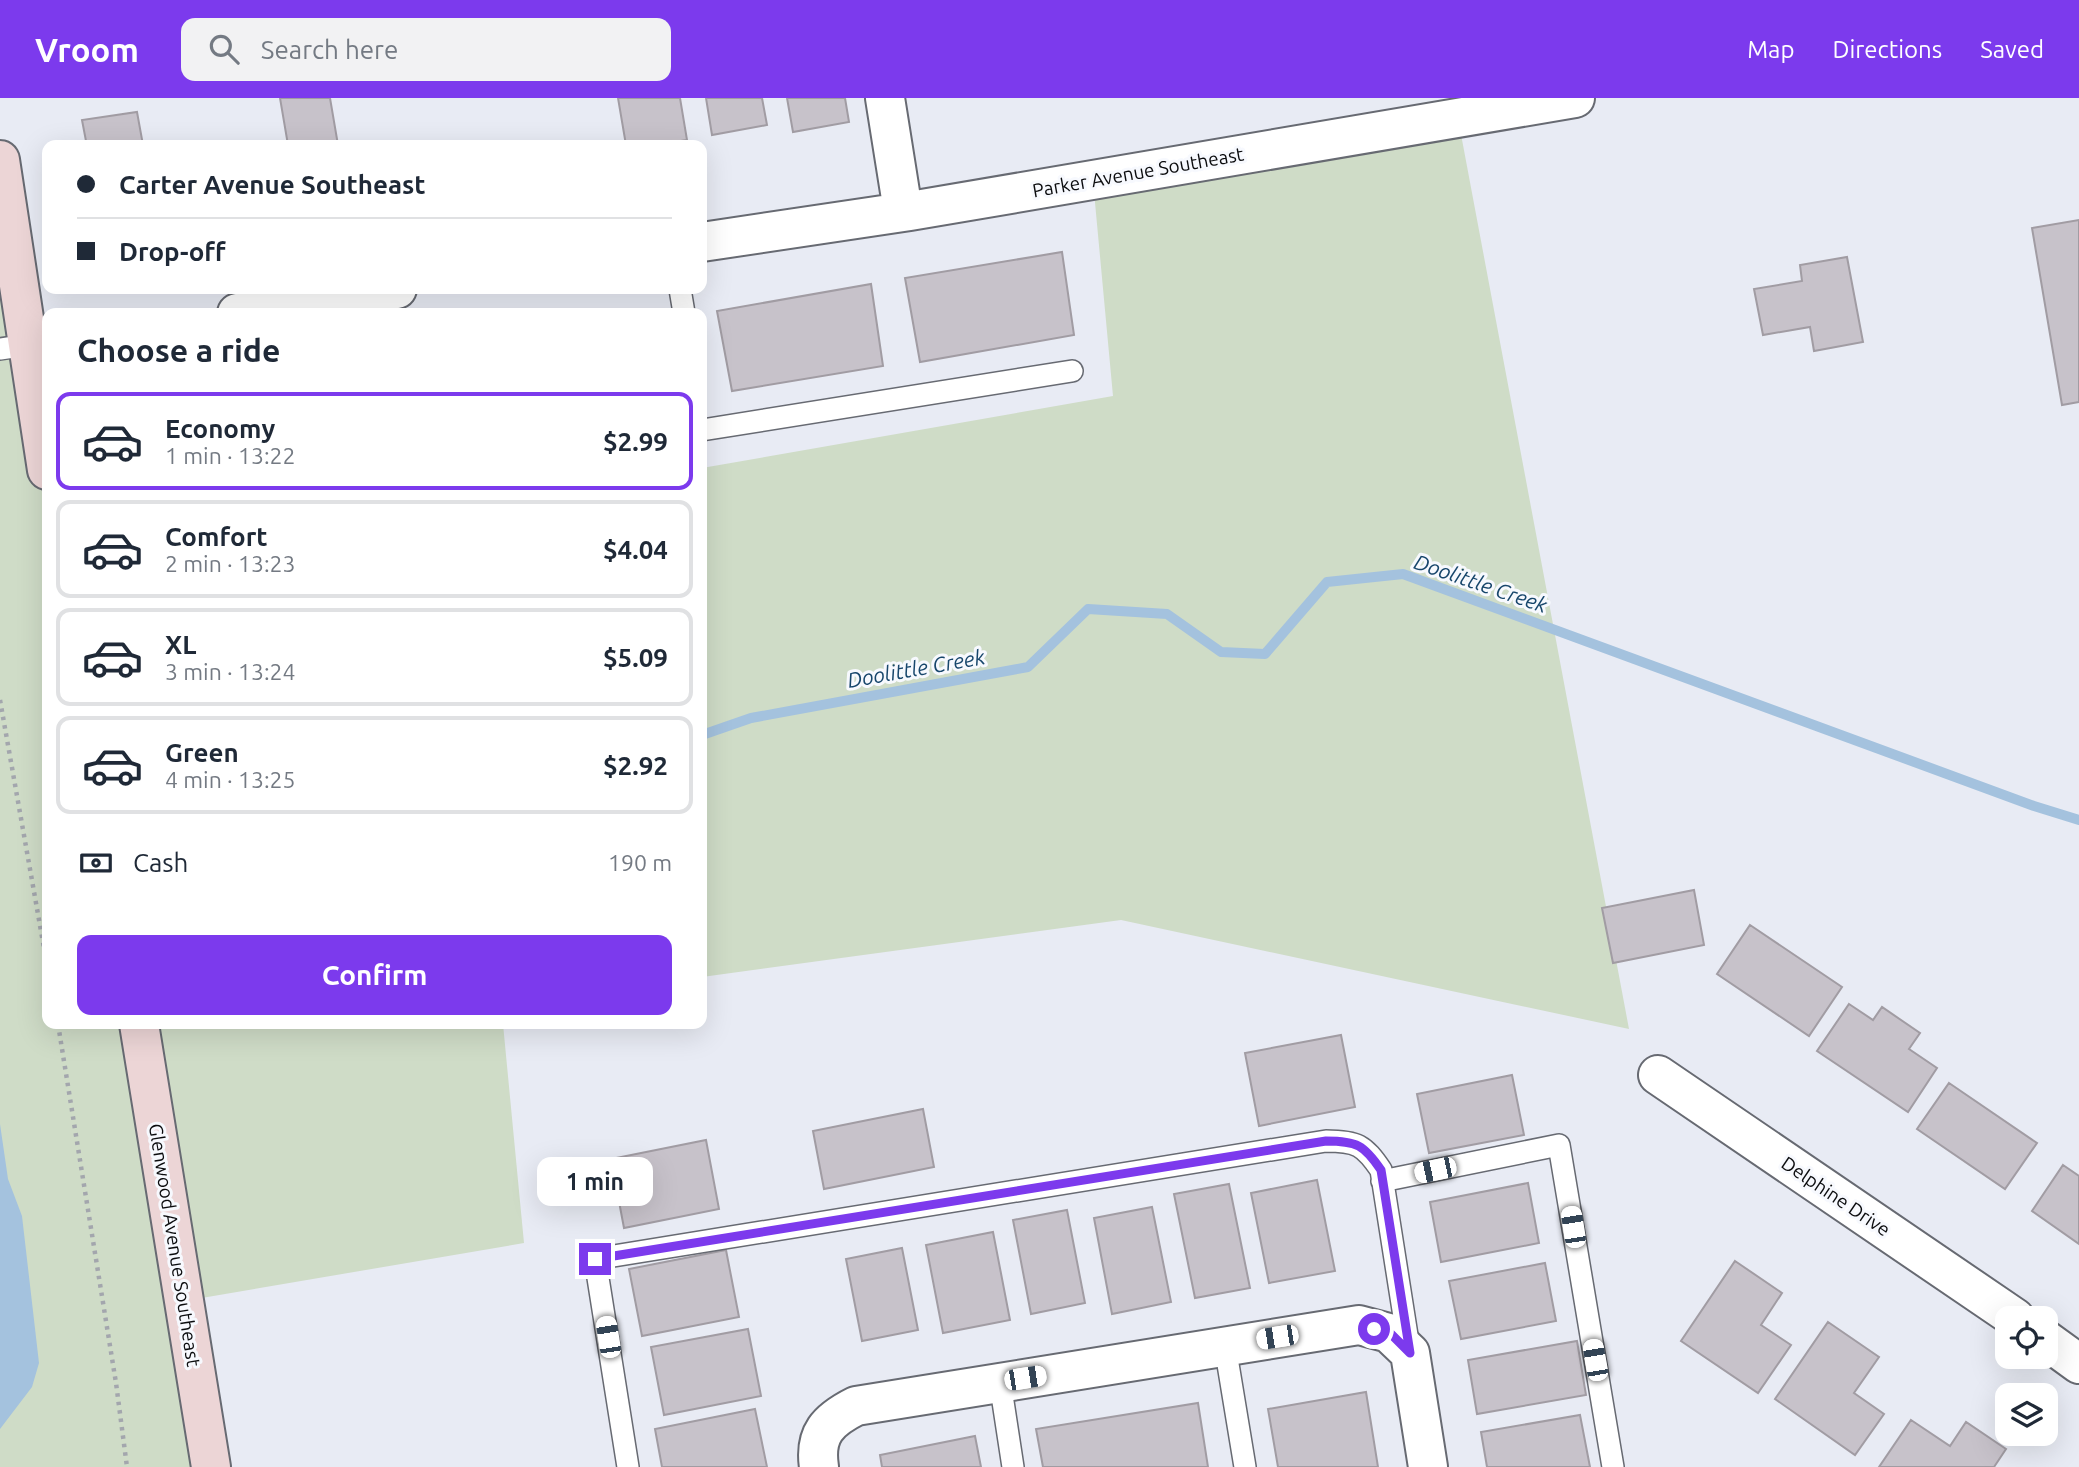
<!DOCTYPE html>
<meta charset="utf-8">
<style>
:root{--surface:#fff;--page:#f2f2f3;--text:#1f2937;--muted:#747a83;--line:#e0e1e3;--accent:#7c3aed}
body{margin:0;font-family:Ubuntu,sans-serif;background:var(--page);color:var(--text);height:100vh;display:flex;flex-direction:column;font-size:26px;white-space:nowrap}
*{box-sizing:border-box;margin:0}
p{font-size:23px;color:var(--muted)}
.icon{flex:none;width:38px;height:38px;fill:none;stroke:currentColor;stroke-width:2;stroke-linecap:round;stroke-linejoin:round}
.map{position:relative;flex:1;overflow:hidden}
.sheet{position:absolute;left:42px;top:210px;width:665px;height:721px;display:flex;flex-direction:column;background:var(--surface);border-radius:14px;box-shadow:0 7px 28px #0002}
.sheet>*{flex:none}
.hud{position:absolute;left:42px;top:42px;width:665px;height:154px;border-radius:14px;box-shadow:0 7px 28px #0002;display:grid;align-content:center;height:154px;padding:0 35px;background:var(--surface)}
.controls{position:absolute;left:1995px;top:1208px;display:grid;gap:14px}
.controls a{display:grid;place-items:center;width:63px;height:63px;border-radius:14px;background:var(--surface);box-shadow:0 7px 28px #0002;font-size:35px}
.end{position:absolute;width:32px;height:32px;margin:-16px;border:9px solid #7c3aed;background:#fff;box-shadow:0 0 0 4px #fff}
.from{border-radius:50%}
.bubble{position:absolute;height:49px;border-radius:14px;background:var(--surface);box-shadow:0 7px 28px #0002;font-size:23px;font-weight:700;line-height:49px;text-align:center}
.car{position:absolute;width:21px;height:42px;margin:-21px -10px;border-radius:9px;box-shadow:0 0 5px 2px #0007;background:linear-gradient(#fff 24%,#345 0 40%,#fff 0 76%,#345 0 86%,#fff 0)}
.hud b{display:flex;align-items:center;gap:24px;height:66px;font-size:26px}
.hud b+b{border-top:2px solid var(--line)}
.hud i{width:18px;height:18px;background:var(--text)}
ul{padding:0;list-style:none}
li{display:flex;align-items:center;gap:21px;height:98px;margin:0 14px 10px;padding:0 21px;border:4px solid var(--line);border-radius:14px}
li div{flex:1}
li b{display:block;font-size:26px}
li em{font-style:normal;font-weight:700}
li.selected{border-color:var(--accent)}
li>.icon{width:63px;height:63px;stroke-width:1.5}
h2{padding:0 35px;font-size:32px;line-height:84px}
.pay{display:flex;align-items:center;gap:18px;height:77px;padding:0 35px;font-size:26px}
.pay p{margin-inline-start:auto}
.button{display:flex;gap:14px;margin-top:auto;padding:14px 35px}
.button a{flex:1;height:80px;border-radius:14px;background:var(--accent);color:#fff;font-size:28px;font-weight:700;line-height:80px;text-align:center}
header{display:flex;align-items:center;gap:42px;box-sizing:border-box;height:98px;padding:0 35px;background:var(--accent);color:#fff}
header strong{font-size:33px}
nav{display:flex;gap:38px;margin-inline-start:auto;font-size:24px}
.search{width:490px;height:63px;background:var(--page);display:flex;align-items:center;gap:18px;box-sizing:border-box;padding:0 24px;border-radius:14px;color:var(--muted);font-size:26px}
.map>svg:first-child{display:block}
.green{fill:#cfdcc7}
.water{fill:#a4c2de}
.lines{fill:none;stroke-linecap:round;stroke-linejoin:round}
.stream{stroke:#a4c2de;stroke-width:10}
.building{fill:#c7c2ca;stroke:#a19ca3;stroke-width:2}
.lane-casing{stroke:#676a72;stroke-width:24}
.street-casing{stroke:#676a72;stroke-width:42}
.secondary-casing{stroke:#676a72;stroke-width:42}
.path{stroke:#a3a6ad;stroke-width:4.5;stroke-dasharray:3.5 5;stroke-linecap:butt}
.lane{stroke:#fff;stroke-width:21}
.street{stroke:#fff;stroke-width:38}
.secondary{stroke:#ecd5d6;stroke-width:38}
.route{stroke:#7c3aed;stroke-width:9}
.labels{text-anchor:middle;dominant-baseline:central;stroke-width:6;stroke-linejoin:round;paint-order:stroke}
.street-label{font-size:19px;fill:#0b0c0e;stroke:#f7f9fe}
.water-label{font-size:21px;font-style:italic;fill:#17466b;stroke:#f7f9fe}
</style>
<header>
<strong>Vroom</strong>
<div class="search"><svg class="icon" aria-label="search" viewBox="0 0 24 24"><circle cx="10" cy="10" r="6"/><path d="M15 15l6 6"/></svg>Search here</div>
<nav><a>Map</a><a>Directions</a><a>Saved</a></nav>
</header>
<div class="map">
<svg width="2079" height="1369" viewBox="0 0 2079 1369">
<rect width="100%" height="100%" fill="#e8ebf4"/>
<!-- green -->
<path class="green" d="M1460,31l169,900 -508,-109 -419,57v-509l411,-72 -20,-215z
M0,54l47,304v568h456l21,219 -340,58 27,166h-211z"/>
<!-- water -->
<path class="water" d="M0,1026l8,55 14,37 17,147 -7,24 -32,42z"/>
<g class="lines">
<!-- stream -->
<path class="stream" d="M702,637l49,-17 277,-51 60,-58 79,5 54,38 44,2 62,-72 76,-8 631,232 45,14"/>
</g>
<!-- building -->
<path class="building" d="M280,0h50l8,47h-50z
M618,0h62l7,42 -31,5h-30z
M706,0h56l5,27 -55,10z
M787,0h58l4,24 -56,10z
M137,14l6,33h-50l-1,-4h-6l-4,-21z
M2079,122v182l-17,3 -30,-177z
M1062,154l12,83 -154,27 -15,-84z
M1847,159l16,85 -49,9 -4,-24 -47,8 -9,-46 48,-8 -2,-16z
M871,186l12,82 -151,25 -15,-80z
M1694,792l10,55 -91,18 -11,-55z
M1750,827l92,62 -33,49 -92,-62z
M1849,906l24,16 9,-13 38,26 -11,16 28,19 -29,44 -91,-61z
M1341,937l14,72 -96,19 -14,-73z
M1512,977l12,60 -95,18 -12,-59z
M1949,985l88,60 -32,46 -88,-60z
M923,1011l11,58 -110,22 -11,-58z
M706,1042l13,69 -95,19 -13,-69z
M2063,1067l16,11v68l-47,-33z
M1317,1082l18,91 -66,12 -18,-90z
M1528,1085l11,60 -98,19 -11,-60z
M1229,1086l21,104 -55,10 -21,-104z
M1152,1109l19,95 -59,12 -18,-96z
M1067,1112l18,93 -54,11 -18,-94z
M993,1134l17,88 -67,13 -17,-88z
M902,1150l16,82 -56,11 -16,-82z
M726,1152l13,67 -97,19 -13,-67z
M1735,1163l47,32 -21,32 30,20 -33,48 -77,-52z
M1545,1165l11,58 -95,18 -12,-58z
M1828,1224l51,35 -25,36 30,21 -29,41 -80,-56z
M748,1231l13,67 -97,19 -13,-68z
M1577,1243l9,54 -109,19 -9,-54z
M1366,1294l12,75h-100l-10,-58z
M1198,1305l10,64h-165l-7,-38z
M755,1311l12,58h-105l-7,-38z
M1580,1317l10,52h-103l-6,-35z
M1911,1322l39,26 16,-24 40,27 -12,18h-115z
M975,1338l6,31h-99l-2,-12z"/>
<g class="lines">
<!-- lane casing -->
<g class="lane-casing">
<path id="lane" d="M680,191l4,24
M0,251l27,-4
M702,332l370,-59
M1382,1083l177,-36 54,322
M1225,1248l20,121
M1000,1284l13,85
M628,1369l-33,-208 731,-118c31,0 38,4 55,29l28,178"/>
</g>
<!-- street casing -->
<g class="street-casing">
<path id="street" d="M885,0l18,113
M702,144l208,-31 665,-113
M237,215l160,-24
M1658,977l357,243
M2046,1242l33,24
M819,1369c-5,-33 9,-47 37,-61l503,-81 30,8 21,20 18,114"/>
</g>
<!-- secondary casing -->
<g class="secondary-casing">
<path id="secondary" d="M0,62l47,310
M139,926l72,443"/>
</g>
<!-- path -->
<path class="path" d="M0,602l47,265
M58,926l58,359 11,84"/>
<!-- lane -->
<use href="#lane" class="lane"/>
<!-- street -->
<use href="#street" class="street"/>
<!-- secondary -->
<use href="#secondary" class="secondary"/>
</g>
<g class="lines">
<!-- route -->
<path class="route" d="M595,1161l731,-118c31,0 38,4 55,29l29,183 -20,-20 -16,-4"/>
</g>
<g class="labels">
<!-- street labels -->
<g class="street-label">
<text transform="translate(1138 74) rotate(-10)">Parker Avenue Southeast</text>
<text transform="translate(1836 1098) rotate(34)">Delphine Drive</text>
<text transform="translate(175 1147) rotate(81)">Glenwood Avenue Southeast</text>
</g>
<!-- water labels -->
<g class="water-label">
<text transform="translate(1481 485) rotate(19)">Doolittle Creek</text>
<text transform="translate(916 570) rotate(-10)">Doolittle Creek</text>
</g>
</g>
</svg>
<div class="controls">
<a><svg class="icon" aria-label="locate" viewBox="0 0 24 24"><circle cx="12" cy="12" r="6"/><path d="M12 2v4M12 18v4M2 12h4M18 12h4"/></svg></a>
<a><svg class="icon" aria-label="layers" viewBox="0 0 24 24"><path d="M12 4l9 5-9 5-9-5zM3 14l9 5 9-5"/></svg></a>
</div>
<i class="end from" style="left:1374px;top:1231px"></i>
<i class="end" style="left:595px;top:1161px"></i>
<div class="bubble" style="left:537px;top:1059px;width:116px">1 min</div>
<i class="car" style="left:1435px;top:1072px;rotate:258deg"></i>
<i class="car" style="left:1573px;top:1129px;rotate:351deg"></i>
<i class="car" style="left:608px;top:1239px;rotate:351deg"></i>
<i class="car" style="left:1277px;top:1239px;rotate:261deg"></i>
<i class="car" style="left:1595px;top:1262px;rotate:350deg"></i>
<i class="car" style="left:1025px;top:1280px;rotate:81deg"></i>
<div class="hud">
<b><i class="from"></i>Carter Avenue Southeast</b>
<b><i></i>Drop-off</b>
</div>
<section class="sheet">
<h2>Choose a ride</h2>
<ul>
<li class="selected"><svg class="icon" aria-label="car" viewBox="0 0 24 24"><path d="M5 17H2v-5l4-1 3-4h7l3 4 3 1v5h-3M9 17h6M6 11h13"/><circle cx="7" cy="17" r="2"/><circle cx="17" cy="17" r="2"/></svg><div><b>Economy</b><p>1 min · 13:22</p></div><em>$2.99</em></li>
<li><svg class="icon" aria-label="car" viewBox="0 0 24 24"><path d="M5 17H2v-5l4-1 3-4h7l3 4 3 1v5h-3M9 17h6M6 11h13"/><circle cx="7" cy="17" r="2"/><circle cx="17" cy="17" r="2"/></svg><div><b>Comfort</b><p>2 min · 13:23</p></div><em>$4.04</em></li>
<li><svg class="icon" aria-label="car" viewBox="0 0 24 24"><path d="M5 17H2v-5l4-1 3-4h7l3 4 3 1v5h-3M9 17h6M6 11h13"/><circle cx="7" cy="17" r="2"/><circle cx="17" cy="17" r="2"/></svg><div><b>XL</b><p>3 min · 13:24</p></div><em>$5.09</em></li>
<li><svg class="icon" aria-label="car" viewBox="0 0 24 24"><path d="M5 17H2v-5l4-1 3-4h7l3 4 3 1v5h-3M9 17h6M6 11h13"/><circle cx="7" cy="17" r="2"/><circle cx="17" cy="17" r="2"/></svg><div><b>Green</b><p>4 min · 13:25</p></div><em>$2.92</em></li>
</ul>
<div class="pay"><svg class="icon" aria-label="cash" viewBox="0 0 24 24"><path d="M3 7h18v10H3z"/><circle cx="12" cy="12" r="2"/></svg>Cash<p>190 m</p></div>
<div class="button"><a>Confirm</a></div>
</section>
</div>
